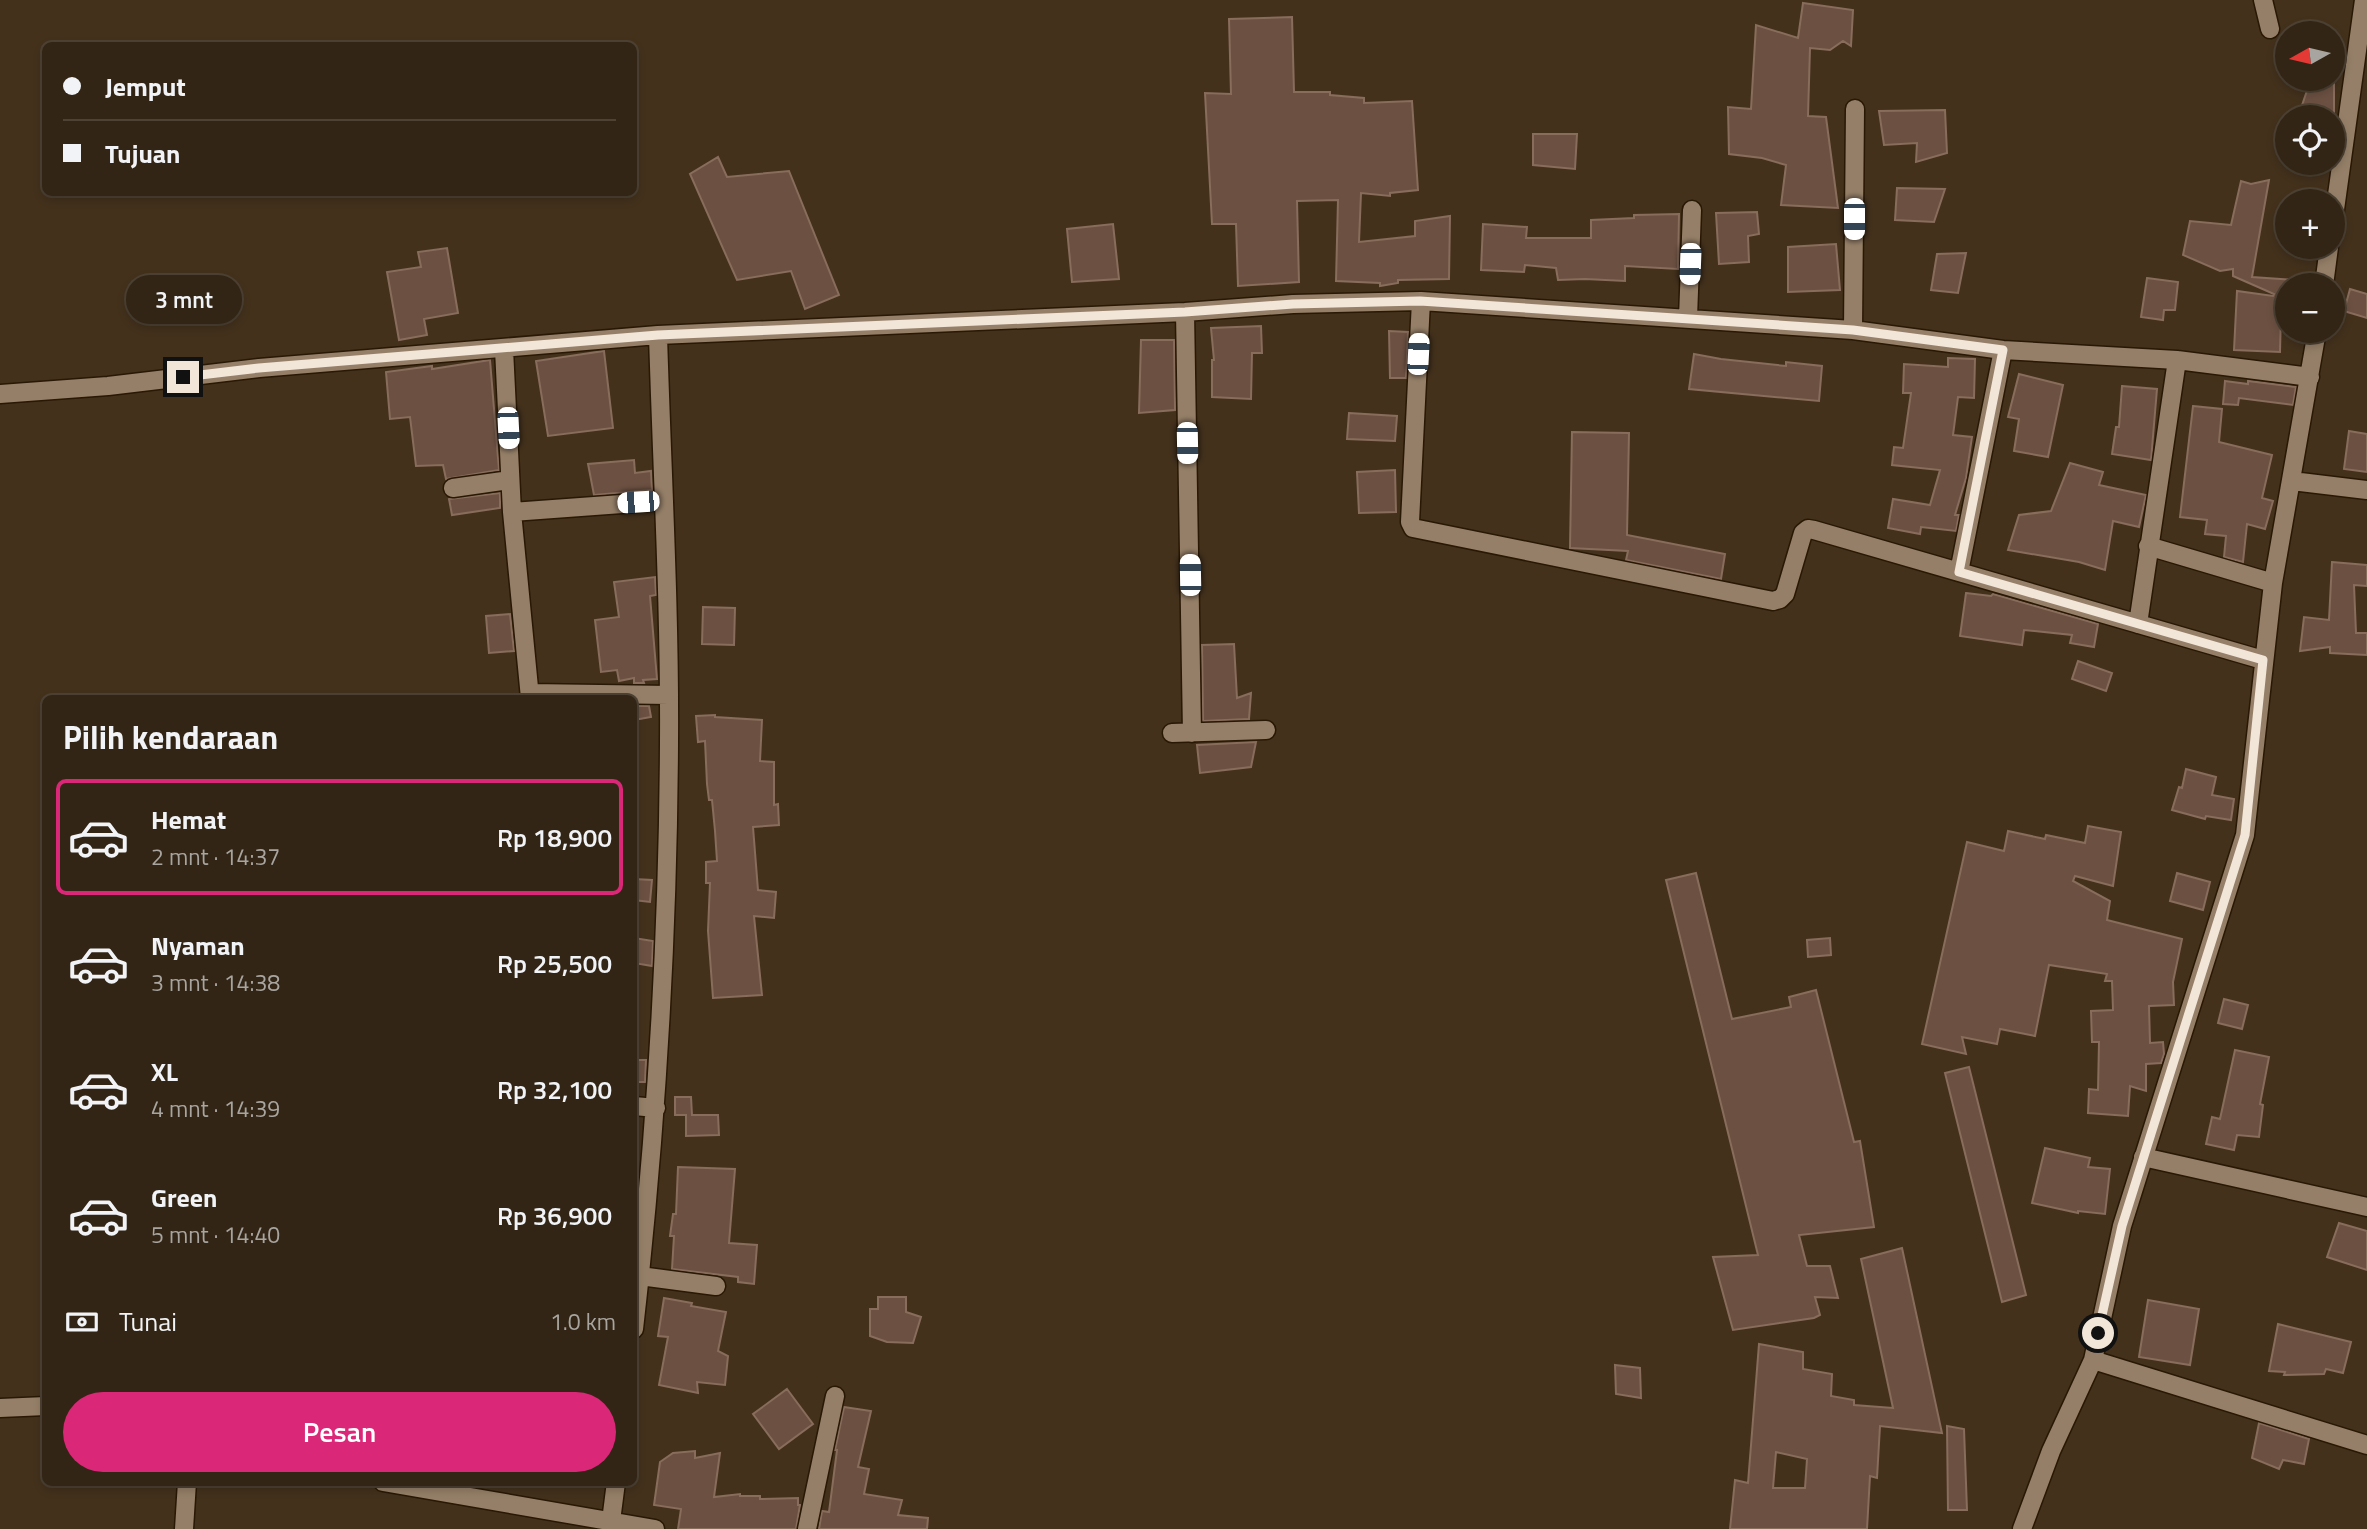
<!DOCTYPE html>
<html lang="id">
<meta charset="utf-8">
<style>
:root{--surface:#322515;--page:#3a2d1e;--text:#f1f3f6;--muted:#a8a5a0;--line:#4d4234;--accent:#db2777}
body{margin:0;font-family:"Titillium Web",sans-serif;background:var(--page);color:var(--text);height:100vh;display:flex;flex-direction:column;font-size:26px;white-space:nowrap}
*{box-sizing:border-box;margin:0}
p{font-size:23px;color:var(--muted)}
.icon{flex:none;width:38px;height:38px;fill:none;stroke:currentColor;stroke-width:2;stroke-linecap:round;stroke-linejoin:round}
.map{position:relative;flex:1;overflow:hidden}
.panel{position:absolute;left:42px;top:695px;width:595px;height:791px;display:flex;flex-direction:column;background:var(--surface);border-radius:10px;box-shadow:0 4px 10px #0003,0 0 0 2px var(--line)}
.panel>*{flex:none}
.top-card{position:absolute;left:42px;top:42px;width:595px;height:154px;border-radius:10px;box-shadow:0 4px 10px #0003,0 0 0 2px var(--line);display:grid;align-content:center;height:154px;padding:0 21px;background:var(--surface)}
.needle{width:46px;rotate:262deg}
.buttons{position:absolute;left:2275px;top:21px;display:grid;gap:14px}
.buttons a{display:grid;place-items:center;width:70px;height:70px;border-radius:50%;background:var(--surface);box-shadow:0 4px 10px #0003,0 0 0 2px var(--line);font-size:35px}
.end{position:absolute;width:32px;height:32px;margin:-16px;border:9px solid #f2e6d9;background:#111;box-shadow:0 0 0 4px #111}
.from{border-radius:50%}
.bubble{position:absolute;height:49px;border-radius:24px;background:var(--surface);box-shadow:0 4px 10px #0003,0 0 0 2px var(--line);font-size:23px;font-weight:600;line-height:49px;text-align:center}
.car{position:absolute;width:21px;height:42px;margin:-21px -10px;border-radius:9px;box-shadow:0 0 5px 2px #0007;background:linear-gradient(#fff 24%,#345 0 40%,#fff 0 76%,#345 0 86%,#fff 0)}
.top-card b{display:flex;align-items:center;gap:24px;height:66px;font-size:26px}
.top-card b+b{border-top:2px solid var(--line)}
.top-card i{width:18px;height:18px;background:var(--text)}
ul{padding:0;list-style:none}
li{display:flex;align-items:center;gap:21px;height:116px;margin:0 14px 10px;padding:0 7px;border:4px solid transparent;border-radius:10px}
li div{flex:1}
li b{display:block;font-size:26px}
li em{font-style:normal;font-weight:600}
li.selected{border-color:var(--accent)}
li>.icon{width:63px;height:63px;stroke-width:1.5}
h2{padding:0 21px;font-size:32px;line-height:84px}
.pay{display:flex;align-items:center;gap:18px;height:77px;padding:0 21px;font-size:26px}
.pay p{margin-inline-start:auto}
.primary-button{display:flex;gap:14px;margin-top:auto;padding:14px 21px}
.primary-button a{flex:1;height:80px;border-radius:42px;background:var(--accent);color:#fff;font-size:28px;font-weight:600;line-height:80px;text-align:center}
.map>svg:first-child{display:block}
.building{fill:#6c5142;stroke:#886c5c;stroke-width:2;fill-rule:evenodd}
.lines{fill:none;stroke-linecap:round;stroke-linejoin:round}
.minor-casing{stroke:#291804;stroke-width:21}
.minor{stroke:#957f68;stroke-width:18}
.route{stroke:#f2e6d9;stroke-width:9}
</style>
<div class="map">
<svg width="2367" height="1529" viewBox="0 0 2367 1529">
<rect width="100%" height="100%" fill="#43311c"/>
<!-- building -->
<path class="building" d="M1803,3l50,7 -2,36 -8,-5 -13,9 -20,-2 -2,68 18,1 12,91 -57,-3 5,-40 -24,-7 -33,-4 -1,-47 23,2 5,-84 42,13z
M1292,17l2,75h36v3l34,3v5l48,-2 6,89 -28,3v3l-29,-3 -2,49 56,-6v-15l35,-5 -1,63 -51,1v3l-18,3v-3l-44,-2 2,-81 -41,1 2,81 -61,4 -2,-62h-24l-7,-131 26,1 -2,-75z
M2311,79h23v38h-36z
M1945,110l2,43 -31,9 1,-19 -33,2 -5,-34z
M1533,134h44l-2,35 -42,-4z
M718,157l9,20 62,-6 50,124 -34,14 -14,-38 -54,9 -47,-106z
M2269,180l-17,97 45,3 -2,5h-8v15l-6,13 -1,39 -46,-2 3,-59 36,5 1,-2 -41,-18v-7l-13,2 -37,-16 7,-34 41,4 10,-44 10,3z
M1897,188l48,1 -11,33 -39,-2z
M1757,212l2,22 -11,2 1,26 -30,2 -3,-51z
M1679,214l-1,55 -53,-3v15l-40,-2 -27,1 -2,-12 -31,-3 -1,7 -43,-2 2,-46 44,3 -1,11h65v-18l43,-2v-3z
M1113,224l6,55 -47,3 -5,-53z
M1836,244l4,46 -52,2v-45z
M447,248l11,65 -34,6 3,16 -28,5 -12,-68 34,-5 -3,-15z
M1966,253l-8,40 -27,-3 6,-36z
M2147,278l31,4 -3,28h-11l-1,10 -22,-3z
M2350,289l17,5v24l-23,-7z
M1261,326l1,27h-10l-1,46 -39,-2v-37h2l-3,-32z
M1389,331l19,1 -2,46h-16z
M1141,340h33l1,70 -36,3z
M604,351l9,77 -65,8 -12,-75z
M1694,354l27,5 65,7v-4l36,4 -3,35 -130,-12z
M1948,358l27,1 -1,39 -16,-1 -5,38 19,2 -6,41 -11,37h4l-3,16 -35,-4 -1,7 -32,-6 5,-29 37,6 10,-35 -48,-5 2,-18 9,1 8,-55h-8l1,-29 44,3z
M490,360l9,110 -53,9 -3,-14 -27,1 -6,-49 -20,2 -4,-47 46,-6v3z
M2019,374l44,11 -15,72 -34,-6 5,-32 -11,-2z
M2225,381l23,3v-3l48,6 -3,18 -54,-7 -1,7 -15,-1z
M2122,386l35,3 -6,71 -39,-6 4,-27h3z
M2193,406l29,3 -3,33 53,13 -10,43 11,3 -8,28 -18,-5 -4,38 -19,-5 2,-21 -21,-2 2,-14 -27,-3z
M1349,413l48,3 -2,25 -48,-2z
M2349,431l18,3v38l-23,-3z
M1572,432l57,1 -2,102 98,19 -4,25 -95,-19 2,-9 -58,-3z
M634,460l1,13 16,-2 1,19 -58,5 -6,-31z
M2070,463l33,9 -4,13 47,10 -7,32 -26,-6 -8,49 -26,-8 -71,-12 11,-35 32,-4z
M1395,470l1,42 -37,1 -2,-41z
M500,493v15l-48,7 -3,-16z
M2332,562l35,3v21l-13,-1 2,48h11v22l-37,-2v-6l-30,4 4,-34 25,3z
M655,577l1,18 -6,1 7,83 -14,1 1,3h-10v-5l-15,3 -2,-11 -16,2 -6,-52 24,-3 -5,-35z
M1966,593l25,3 2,-2 105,30 -4,23 -24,-4 2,-8 -48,-5 -2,15 -62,-9z
M703,607l32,1 -1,37 -32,-1z
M510,614l4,37 -25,2 -3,-37z
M1234,644l3,54 14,-5 -2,26 -46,2 -1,-76z
M2078,661l34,12 -6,18 -34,-12z
M634,706h15l2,11 -17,3z
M715,715v2l47,3 -2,41 14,1v43l4,-1 1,21 -26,2 5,63 18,2 -2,26 -20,-2 8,79 -49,3 -5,-67 2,-48h-4v-21l11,-1 -2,-30 -3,-31h-3l-2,-16 -2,-43 -7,1 -2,-26z
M1256,742l-5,25 -51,6 -3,-28z
M2186,769l30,8 -4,18 22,4 -3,21 -25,-4 -1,3 -33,-9 7,-23 3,1z
M2088,826l33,6 -8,54 -38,-10 -2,5 37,20 -3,19 75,19 -9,43 1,23 -25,1 1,37 13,-1 1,12 -3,9 -15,1v27l-16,-5 -2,30 -40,-3 1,-24 9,1 1,-48h-7l-1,-31 22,-1 -1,-29h-7l2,-7 -58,-9 -14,71 -35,-7 -3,15 -35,-7 4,17 -44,-10 45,-202 37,9 4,-20 37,8 1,-4 39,8z
M1696,873l36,146 59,-12 -2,-10 27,-7 38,152 6,-1 14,86 -75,8 8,31h23l8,32 -23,-1 5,18 -6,3 -81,12 -20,-73 45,-2 -92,-375z
M2177,873l33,9 -7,28 -33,-9z
M634,879l18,1 -2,22 -16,-2z
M634,938l19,3 -1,25 -18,-3z
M1830,938l1,17 -23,2 -1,-17z
M2224,999l24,6 -6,24 -24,-6z
M2235,1050l34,7 -9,47 3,1 -4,32 -22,-2 -3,15 -28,-6 6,-27 8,2z
M634,1060h12l-1,22h-11z
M1969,1067l57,228 -24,7 -57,-229z
M675,1097h16l1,18h26l1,20 -33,1v-21h-11z
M2045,1148l45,10 -2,9 22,2 -5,45 -27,-3v2l-46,-10z
M678,1167l57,2 -6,74 28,2 -3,39 -16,-2v-5l-66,-8 2,-33h-4l3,-22h3z
M2339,1223l28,8v39l-40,-13z
M1902,1248l40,185 -62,-7 -3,52 -7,-2 -3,53h-137l5,-49 13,3 11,-139 44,8v17l29,5 -1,22 23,4v5l39,3 -32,-149zM1776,1452l31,7 -2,29h-32z
M878,1297h28v15l15,5 -8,26 -26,-1 -17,-6v-27h8z
M664,1298l28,5 -1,3 35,6 -8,39 10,5 -3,29 -28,-3 1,11 -39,-8 9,-48 -10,-1z
M2148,1300l51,9 -9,56 -51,-8z
M2278,1324l73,18 -8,31 -17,-4 -2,5 -40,1 1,-3 -16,-1z
M1615,1365l25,3 1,30 -25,-4z
M787,1389l26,35 -34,25 -26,-35z
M844,1407l27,4 -13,56 11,2 -5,25 38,6 -4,15 30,3 -1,11h-108l3,-18 7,1 8,-62h-2z
M2259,1423l50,16 -5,25 -21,-4 -4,9 -27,-11z
M1947,1426l17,3 3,81h-19z
M695,1451v7l25,-5 -6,44 26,-3v2h20v3l38,-1v7h2l-4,24h-118l3,-20 -27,-4 6,-43 13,-9z"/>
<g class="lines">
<!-- minor casing -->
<g class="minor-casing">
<path id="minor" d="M2263,0l7,29
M2333,224l31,-224
M2324,285l5,-38
M1421,301l-11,221 3,6 360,73 7,-2 5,-5 18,-61 5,-4 6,1 449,130
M1185,312l7,421
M1688,318l4,-108
M1853,330l2,-221
M504,349l8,163 18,186
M0,394l108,-8 151,-18 399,-33 527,-23 108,-8 128,-3 432,29 150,20 174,10 133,17
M2292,481l75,9
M453,488l57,-8
M512,512l151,-11
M2148,546l125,37
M1959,572l44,-222
M2138,624l39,-264
M530,693l139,2
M1172,733l94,-3
M634,1106l22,2
M2143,1157l224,50
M640,1276l76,10
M634,1329c22,-194 34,-391 35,-586 1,-136 -7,-272 -11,-408
M2093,1360l274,85
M0,1408l46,-2
M383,1482l272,47
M184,1529l3,-47
M610,1529l6,-47
M807,1529l28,-133
M2022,1529l29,-78 42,-91 29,-134 123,-391 28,-252 44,-252"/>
</g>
<!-- minor -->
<use href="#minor" class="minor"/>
</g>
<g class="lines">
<!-- route -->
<path class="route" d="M183,377l76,-9 399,-33 527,-23 108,-8 127,-3 433,29 150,20 -44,222 304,88 -18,175 -123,391 -24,107"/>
</g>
</svg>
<div class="buttons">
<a><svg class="needle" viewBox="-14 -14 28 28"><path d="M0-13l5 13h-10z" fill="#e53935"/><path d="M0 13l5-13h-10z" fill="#a8a5a0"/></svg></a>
<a><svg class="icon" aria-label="locate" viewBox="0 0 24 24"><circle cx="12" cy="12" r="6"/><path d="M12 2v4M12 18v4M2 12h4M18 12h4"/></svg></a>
<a>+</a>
<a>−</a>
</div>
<i class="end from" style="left:2098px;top:1333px"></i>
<i class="end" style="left:183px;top:377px"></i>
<div class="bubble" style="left:126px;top:275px;width:116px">3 mnt</div>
<i class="car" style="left:1854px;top:219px;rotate:180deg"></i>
<i class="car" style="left:1690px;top:264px;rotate:182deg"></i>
<i class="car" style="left:1418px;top:354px;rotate:3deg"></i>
<i class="car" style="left:508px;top:428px;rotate:177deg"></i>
<i class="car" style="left:1187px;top:443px;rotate:179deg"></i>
<i class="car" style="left:638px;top:502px;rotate:266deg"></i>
<i class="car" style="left:1190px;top:575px;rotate:359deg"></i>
<div class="top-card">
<b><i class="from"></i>Jemput</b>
<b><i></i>Tujuan</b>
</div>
<section class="panel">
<h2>Pilih kendaraan</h2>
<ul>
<li class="selected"><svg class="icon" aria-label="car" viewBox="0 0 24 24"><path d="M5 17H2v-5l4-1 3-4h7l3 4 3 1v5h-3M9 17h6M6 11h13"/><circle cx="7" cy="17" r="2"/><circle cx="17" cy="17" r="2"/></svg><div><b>Hemat</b><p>2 mnt · 14:37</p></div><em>Rp 18,900</em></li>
<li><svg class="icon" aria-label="car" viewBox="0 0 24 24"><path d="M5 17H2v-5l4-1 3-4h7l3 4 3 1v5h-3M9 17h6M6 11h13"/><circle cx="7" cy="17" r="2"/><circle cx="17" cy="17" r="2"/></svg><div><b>Nyaman</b><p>3 mnt · 14:38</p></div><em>Rp 25,500</em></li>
<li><svg class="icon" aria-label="car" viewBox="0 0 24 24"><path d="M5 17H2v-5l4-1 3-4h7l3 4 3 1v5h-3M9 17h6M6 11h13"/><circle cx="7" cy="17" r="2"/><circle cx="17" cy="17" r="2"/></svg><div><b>XL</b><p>4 mnt · 14:39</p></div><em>Rp 32,100</em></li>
<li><svg class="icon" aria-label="car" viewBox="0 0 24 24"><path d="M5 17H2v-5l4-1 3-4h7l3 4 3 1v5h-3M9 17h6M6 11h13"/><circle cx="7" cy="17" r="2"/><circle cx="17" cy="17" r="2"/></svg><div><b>Green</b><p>5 mnt · 14:40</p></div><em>Rp 36,900</em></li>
</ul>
<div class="pay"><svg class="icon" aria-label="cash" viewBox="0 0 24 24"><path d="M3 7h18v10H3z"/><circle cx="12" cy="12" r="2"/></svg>Tunai<p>1.0 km</p></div>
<div class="primary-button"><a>Pesan</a></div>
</section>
</div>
